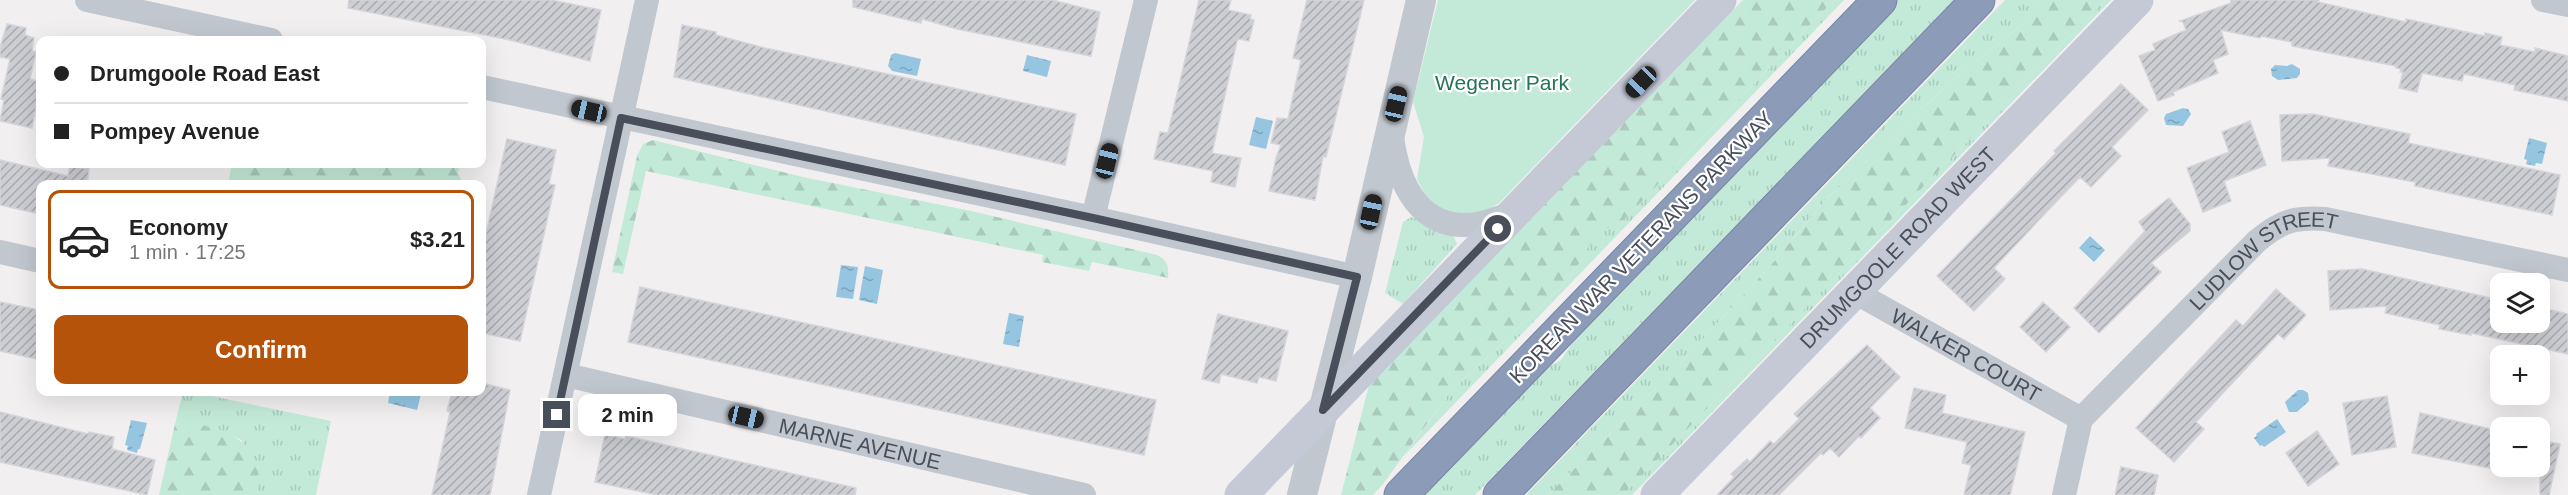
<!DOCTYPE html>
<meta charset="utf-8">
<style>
:root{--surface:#fff;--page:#f2f2f2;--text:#222;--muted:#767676;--line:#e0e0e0;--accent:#b45309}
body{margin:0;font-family:Helvetica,sans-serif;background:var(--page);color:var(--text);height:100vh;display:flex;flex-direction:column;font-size:22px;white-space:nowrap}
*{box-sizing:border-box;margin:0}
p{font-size:20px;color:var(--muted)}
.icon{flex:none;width:33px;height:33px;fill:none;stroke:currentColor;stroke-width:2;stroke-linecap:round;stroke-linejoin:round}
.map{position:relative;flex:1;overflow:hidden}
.details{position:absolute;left:36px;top:180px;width:450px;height:216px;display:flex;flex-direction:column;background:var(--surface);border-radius:12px;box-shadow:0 6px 24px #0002}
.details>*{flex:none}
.top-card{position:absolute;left:36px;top:36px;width:450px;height:132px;border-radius:12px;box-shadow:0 6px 24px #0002;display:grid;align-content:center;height:132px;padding:0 18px;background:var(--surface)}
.controls{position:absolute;left:2490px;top:273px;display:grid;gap:12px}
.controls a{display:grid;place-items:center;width:60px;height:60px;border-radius:12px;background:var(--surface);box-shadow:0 6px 24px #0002;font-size:30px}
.end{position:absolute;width:27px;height:27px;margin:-14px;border:8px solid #494f5a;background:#fff;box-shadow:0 0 0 3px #fff}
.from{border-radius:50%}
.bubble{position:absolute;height:42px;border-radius:12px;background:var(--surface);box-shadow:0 6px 24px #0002;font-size:20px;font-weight:800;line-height:42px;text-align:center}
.car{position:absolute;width:18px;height:36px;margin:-18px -9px;border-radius:8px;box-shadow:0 0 4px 2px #0007;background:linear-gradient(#222 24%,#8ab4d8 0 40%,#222 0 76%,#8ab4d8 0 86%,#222 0)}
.top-card b{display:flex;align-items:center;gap:21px;height:57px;font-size:22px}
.top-card b+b{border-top:2px solid var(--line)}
.top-card i{width:15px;height:15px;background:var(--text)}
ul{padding:10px 0 0;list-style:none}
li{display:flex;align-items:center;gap:18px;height:99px;margin:0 12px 9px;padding:0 6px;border:3px solid transparent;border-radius:12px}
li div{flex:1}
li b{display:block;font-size:22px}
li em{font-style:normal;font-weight:800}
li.current{border-color:var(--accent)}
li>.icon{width:54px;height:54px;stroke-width:1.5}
.button{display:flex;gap:12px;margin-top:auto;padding:12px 18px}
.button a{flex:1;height:69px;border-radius:12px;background:var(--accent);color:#fff;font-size:24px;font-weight:800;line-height:69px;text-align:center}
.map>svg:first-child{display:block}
.grass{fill:url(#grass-tufts)}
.forest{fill:url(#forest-firs)}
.park{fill:#c3ead8}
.water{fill:url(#water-ripples)}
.building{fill:url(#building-hatch);stroke:#d4d4da;stroke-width:1.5}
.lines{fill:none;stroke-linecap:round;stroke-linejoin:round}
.motorway-casing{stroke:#7886a4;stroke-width:35}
.minor{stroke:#c1c7cf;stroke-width:24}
.tertiary{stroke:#c1c7cf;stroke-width:30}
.secondary{stroke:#c4c9d5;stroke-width:33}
.motorway{stroke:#8c9bb8;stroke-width:33}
.route{stroke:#494f5a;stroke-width:8}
.labels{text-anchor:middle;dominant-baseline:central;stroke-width:4.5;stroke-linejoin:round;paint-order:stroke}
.park-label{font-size:21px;fill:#227358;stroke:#fff}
.street-label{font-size:21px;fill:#494f5a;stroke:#fff}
</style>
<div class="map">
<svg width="2568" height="495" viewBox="0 0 2568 495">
<defs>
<pattern id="grass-tufts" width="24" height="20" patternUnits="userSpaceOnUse" patternTransform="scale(1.5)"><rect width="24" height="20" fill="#c3ead8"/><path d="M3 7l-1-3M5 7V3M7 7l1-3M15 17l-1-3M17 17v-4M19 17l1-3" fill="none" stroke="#a9cabc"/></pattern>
<pattern id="forest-firs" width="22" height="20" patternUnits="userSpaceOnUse" patternTransform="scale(1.5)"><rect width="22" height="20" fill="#c3ead8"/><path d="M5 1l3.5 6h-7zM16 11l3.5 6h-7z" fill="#a9cabc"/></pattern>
<pattern id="water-ripples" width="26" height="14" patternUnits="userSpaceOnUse" patternTransform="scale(1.5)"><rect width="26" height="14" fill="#95c5e1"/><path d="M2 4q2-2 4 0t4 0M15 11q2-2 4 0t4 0" fill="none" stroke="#7ca2b9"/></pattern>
<pattern id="building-hatch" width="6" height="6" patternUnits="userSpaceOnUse" patternTransform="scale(1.5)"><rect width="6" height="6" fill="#ccced3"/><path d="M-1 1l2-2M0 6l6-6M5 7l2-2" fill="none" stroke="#a8aaae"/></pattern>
</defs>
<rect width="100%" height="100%" fill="#f1efef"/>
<!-- grass -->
<path class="grass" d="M1834,0h10l-440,456 46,-64 110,-103 21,-28 15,-28 29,-14z
M1894,0h60l-479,495h-49l6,-9 103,-112 26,-14 17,-25z
M2005,0h34l-16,24 -52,41 -52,46 -94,90 -54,64 -97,105 -126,125h-22z
M2105,0h6l-479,495h-9z
M1411,217l4,1 11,9 28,10 3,7 -54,60 -18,-11 18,-71z
M183,392h9l139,29 -15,74h-59l1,-8 -16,-47c-22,-9 -43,-20 -67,-16z"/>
<!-- forest -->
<path class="forest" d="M1743,0h91l-209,219 -29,15 -15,27 -21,28 -110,103 -67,92 -10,11h-32l28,-110z
M2039,0h66l-482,495h-75l126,-125 97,-105 54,-64 94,-90 52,-46 52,-41z
M653,140l150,37 168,34 186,44c11,6 12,11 11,23l-76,-16 -3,9 -47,-9 1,-7 -397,-84 -23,103 -11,-2 25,-116 6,-12z
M232,164h228l-2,9 5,11h-235z
M187,422c43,7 80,22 70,73h-98l16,-71z"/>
<!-- park -->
<path class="park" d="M1438,0h257l-196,203c-20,15 -52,16 -70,-3 -5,-6 -8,-14 -12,-21l7,-42 -11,-35z"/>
<!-- water -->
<path class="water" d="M895,53l26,6 -4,17 -25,-5 -4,-5 3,-11z
M1027,55l24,6 -4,16 -24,-6z
M2292,64l8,5v5l-3,4 -19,2 -6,-4 -1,-7 4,-4 12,1z
M2183,108l5,1 3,5 -8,12 -17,-1 -2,-7 2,-4z
M1256,117l17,4 -7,28 -17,-4z
M2529,138l18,5 -5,21 -6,-1 -1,3 -9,-2 1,-4 -3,-1z
M2090,236l15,14 -11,12 -15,-14z
M841,265l17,2 -5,32 -17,-2z
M865,266l18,4 -6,34 -18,-4z
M1009,313l15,3 -5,31 -16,-3z
M2298,390h5l5,3 1,8 -12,11h-8l-4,-10z
M390,392l31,2 -4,16 -29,-7z
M2277,419l9,13 -22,15 -2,-2 -2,1 -6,-8 3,-2 -1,-2z
M131,420l16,3 -7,26h-2l-1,4 -10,-3 1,-4 -3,-1z"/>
<!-- building -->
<path class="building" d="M349,0h202l50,10 -11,51 -80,-21 -162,-32z
M853,0h199l48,12 -9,44 -134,-27 -35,-10 -1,4 -68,-16z
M1199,0h32l-3,10 23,5 -1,4 4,1 -5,21 -10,-2 -2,2 -25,112 29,5 -6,29 -24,-5 2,-11 -59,-12 6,-27 8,1z
M1307,0h57l-38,157 -3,-1 -8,44 -46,-9 7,-33 5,-13 -10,-2 6,-25 11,1 13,-59 -8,-2z
M2231,0h88l-1,2 88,20v-3l79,17v-3l17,4 -2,8 35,7v-4l33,8v45l-54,-11 1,-5 -51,-11 -2,7 -40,-8 -5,19 -18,-4 4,-16h-3l1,-3 -5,-1v-2l-104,-20v-4l-31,-6 -1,2 -39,-8 7,24 -15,6 5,13 -45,19 1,3 -16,6 -19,-45 16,-6 -2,-6 33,-14 -3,-8 -3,-1 51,-18z
M7,24l19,4 -1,7 9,3 -2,13 4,1 -6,27 10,3v6l-8,40 -32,-7 4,-21 -3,-1 9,-40 -10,-2v-9z
M682,25l34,7v3l49,13 311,66 -11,51 -391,-88z
M2121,84l27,26 -36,37 9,9 -30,31 -11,-10 -25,26 -61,65 11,11 -31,32 -37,-35 119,-123 -2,-2z
M2313,114l97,20 -2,9 152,32 -8,40 -137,-29v-4l-87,-16 2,-8 -48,3 -2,-46z
M2250,121l16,44 -42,16 7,20 -28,11 -16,-44 42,-16 -7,-20z
M507,139l49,11 -7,34 6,1 -35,156 -38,-8v-81z
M0,160l68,16 2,-10 19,3 -2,15h-47v30l-40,-9z
M2169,198l21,26v7l-39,32 10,9 -62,61 -25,-25 71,-77 -6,-9z
M2362,269l138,31v22h47l3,-12 18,4v40l-97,-21v2l-32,-6 1,-4 -55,-12 2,-7 -57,4 -2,-39z
M640,287l516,113 -12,55 -516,-113z
M2276,289l30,26 -22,24 -6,-5 -82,88 8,7 -30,33 -38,-34 100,-108 7,6z
M0,302l40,8v32l-3,17 -37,-8z
M2043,302l27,25 -24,25 -26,-25z
M1218,314l70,17 -12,50 -17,-4 -2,6 -36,-9 -2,9 -17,-4z
M1867,345l33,32 -30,31 10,10 -19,20 -2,-2 -20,21 -9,-9 -7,7 -2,-2 -42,42h-62l17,-18 -3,-3 16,-15 3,3 20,-21 4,3 25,-25 -5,-5z
M482,383l28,7 -20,105h-58l18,-83 -3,-1 5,-19h30z
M1914,388l32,7 -4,18 83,19 -15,63h-46l7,-30 -9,-2 5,-21 -62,-14z
M2387,396l9,51 -44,8 -9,-52z
M0,412l88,22 1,-2 25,5 -2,12 43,11 -8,35 -147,-33z
M2420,413l80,18v39l-88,-17z
M2317,431l22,33 -31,22 -22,-33z
M605,434l20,5 1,-3 230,52 -1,7h-198l-62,-13z
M2540,440l20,4 -11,51h-9z
M2121,467l37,8 -4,20h-39z"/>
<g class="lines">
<!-- motorway casing -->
<g class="motorway-casing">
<path id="motorway" d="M1401,495l479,-495
M1500,495l478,-495"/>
</g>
<!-- minor -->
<g class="minor">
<path d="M87,0l184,40"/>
<path d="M2543,0l25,5"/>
<path d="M482,87l611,131 264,59"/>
<path d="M1392,136c5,40 22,87 69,89 17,1 34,-6 50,-11"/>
<path d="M1093,218l53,-218"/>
<path d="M0,252l40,9"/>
<path id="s1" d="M1853,291l228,128"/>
<path id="s2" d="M566,375l518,120"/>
<path d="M539,495l108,-495"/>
<path id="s3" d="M2064,495l17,-76 176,-178c24,-20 37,-24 68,-22l243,51"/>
</g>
<!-- tertiary -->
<path class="tertiary" d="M1302,495l55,-218 64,-277"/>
<!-- secondary -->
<g class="secondary">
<path d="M1241,495l479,-495"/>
<path id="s4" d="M1657,495l480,-495"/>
</g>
<!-- motorway -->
<use href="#motorway" class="motorway"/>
</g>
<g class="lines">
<!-- route -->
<path class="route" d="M557,415l64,-297 472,100 264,59 -34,133 175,-181"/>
</g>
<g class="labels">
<!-- park labels -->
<g class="park-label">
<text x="1502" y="82">Wegener Park</text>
</g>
<!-- street labels -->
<g class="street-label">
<text transform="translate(1641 247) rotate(-46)">KOREAN WAR VETERANS PARKWAY</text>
<text stroke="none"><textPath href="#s4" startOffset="345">DRUMGOOLE ROAD WEST</textPath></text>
<text stroke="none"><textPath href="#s3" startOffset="326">LUDLOW STREET</textPath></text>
<text stroke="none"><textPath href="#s1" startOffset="130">WALKER COURT</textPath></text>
<text stroke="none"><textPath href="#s2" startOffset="302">MARNE AVENUE</textPath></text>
</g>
</g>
</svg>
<div class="controls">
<a><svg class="icon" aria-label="layers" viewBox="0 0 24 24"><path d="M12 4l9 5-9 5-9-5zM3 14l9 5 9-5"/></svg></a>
<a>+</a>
<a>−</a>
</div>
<i class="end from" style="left:1498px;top:229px"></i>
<i class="end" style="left:557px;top:415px"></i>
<div class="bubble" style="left:578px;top:394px;width:99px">2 min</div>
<i class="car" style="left:1641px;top:82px;rotate:224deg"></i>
<i class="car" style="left:1396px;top:104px;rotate:13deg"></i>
<i class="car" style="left:589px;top:111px;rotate:283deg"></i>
<i class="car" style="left:1107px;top:161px;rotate:14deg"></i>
<i class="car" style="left:1371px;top:212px;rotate:12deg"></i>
<i class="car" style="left:746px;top:417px;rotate:103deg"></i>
<div class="top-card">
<b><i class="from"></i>Drumgoole Road East</b>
<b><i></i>Pompey Avenue</b>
</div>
<section class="details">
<ul>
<li class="current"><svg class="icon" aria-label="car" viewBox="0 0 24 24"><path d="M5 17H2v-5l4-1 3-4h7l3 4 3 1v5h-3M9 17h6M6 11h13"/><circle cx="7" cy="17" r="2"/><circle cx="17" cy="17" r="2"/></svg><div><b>Economy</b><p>1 min · 17:25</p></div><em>$3.21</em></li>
</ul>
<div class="button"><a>Confirm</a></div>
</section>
</div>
